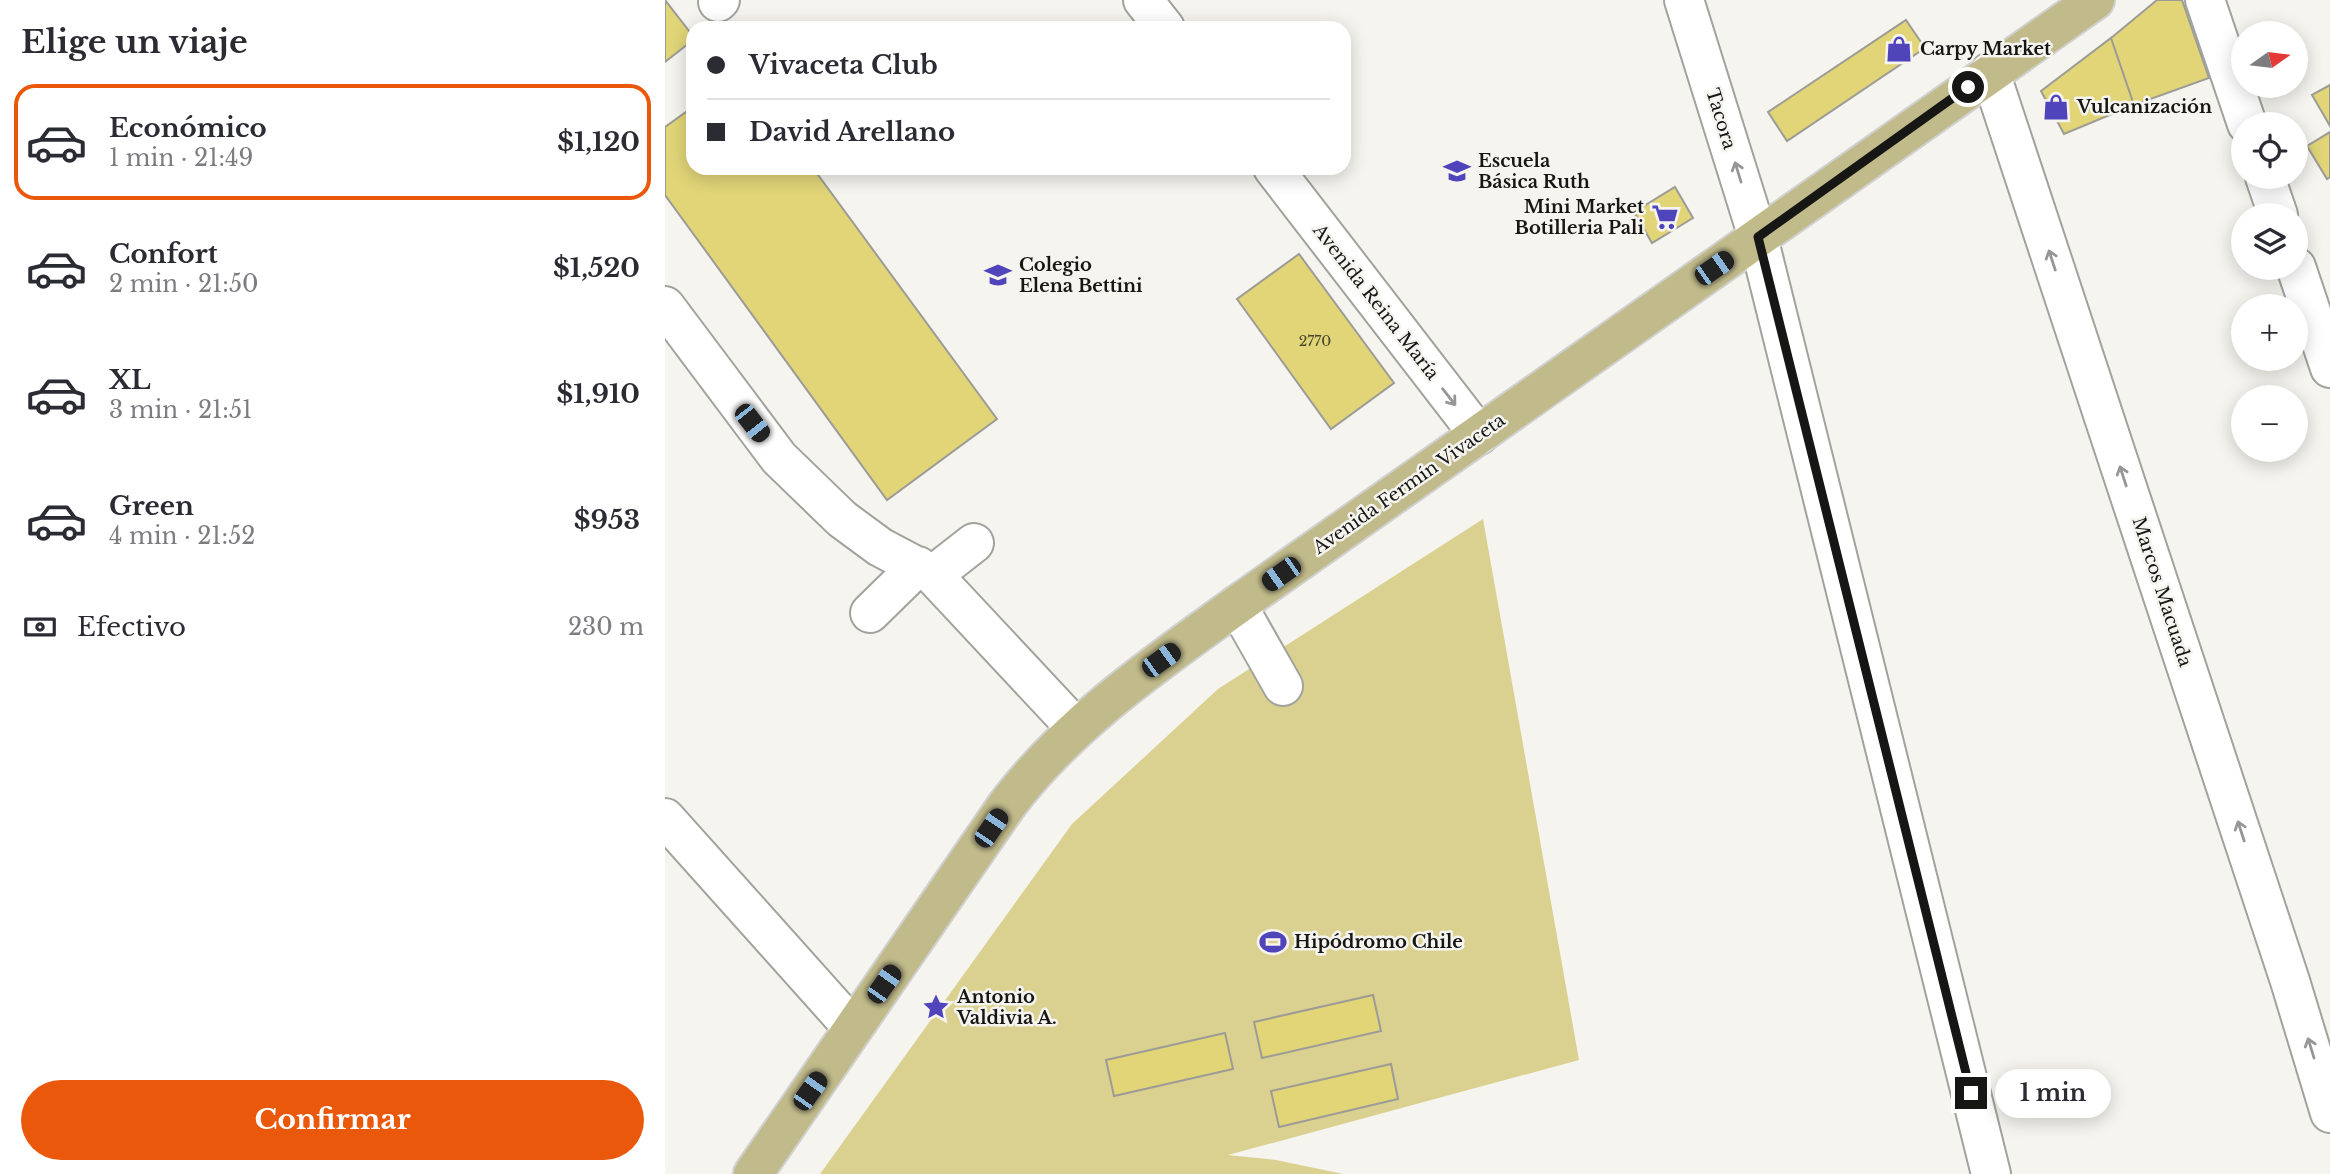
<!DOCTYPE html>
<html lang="es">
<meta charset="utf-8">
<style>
:root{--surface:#fff;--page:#f2f2f3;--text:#2b2b33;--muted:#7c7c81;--line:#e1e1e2;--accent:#ea580c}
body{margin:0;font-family:"Libre Baskerville",serif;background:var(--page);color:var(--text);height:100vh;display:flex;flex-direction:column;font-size:26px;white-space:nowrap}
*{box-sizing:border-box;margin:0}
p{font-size:23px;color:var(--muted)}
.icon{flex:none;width:38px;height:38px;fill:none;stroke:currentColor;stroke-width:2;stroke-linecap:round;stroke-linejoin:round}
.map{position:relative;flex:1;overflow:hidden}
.panel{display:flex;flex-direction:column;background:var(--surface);width:665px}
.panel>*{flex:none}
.guide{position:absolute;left:21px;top:21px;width:665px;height:154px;border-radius:21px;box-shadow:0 4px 18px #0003;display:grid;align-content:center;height:154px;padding:0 21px;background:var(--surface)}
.needle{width:46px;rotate:76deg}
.buttons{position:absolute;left:1566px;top:21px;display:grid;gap:14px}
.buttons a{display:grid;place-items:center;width:77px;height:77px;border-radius:50%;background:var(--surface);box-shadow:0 4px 18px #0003;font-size:35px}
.end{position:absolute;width:32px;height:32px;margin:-16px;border:9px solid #161614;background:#fff;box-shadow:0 0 0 4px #fff}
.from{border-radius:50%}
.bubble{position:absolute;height:49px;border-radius:24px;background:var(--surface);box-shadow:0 4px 18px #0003;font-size:23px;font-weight:800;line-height:49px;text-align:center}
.car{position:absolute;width:21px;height:42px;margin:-21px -10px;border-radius:9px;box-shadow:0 0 5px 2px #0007;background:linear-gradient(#222 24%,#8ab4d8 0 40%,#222 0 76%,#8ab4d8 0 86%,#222 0)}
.guide b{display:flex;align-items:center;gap:24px;height:66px;font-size:26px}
.guide b+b{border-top:2px solid var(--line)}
.guide i{width:18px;height:18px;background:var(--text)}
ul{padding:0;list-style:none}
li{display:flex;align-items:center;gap:21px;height:116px;margin:0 14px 10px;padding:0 7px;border:4px solid transparent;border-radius:21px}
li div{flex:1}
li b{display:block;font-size:26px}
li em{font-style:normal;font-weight:800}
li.selected{border-color:var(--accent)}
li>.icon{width:63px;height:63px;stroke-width:1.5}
h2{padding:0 21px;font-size:32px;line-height:84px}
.pay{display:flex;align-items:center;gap:18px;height:77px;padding:0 21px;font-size:26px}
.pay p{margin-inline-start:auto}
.primary-button{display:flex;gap:14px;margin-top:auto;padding:14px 21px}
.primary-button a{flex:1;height:80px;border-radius:42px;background:var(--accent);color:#fff;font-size:28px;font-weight:800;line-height:80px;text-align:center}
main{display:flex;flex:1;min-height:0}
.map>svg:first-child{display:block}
.green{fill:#dad191}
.building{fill:#e1d578;stroke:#9c9b96;stroke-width:2}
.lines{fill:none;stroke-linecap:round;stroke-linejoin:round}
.minor-casing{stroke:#a2a29d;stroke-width:42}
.major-casing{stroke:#d0d0d0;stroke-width:42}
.minor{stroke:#fff;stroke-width:38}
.major{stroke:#c1bb8b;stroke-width:38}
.oneway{stroke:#969695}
.route{stroke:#161614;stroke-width:9}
.labels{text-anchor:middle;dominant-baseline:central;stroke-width:5;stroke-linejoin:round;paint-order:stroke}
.number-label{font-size:14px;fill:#49462d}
.poi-label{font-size:18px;font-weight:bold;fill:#161614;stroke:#f5f4ef;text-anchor:start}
.street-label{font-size:18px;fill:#161614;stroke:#f5f4ef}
</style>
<main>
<section class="panel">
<h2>Elige un viaje</h2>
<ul>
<li class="selected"><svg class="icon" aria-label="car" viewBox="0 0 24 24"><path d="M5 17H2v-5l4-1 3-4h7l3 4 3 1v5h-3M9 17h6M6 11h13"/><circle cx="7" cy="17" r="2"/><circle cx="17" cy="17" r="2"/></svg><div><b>Económico</b><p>1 min · 21:49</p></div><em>$1,120</em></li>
<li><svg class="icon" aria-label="car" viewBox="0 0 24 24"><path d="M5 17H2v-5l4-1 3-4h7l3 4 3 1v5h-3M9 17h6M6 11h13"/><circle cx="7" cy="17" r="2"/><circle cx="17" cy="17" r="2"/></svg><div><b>Confort</b><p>2 min · 21:50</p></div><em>$1,520</em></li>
<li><svg class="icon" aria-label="car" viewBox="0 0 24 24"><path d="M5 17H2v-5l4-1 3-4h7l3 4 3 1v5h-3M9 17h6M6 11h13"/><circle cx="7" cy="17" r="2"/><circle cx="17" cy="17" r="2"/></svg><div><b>XL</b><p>3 min · 21:51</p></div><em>$1,910</em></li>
<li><svg class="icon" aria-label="car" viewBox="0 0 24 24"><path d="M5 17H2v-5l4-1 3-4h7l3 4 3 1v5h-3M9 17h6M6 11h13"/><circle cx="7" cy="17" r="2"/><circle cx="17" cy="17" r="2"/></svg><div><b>Green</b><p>4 min · 21:52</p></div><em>$953</em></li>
</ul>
<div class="pay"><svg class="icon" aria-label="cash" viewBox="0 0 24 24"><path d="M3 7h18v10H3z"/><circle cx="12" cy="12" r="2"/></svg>Efectivo<p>230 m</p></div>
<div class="primary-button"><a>Confirmar</a></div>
</section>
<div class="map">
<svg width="1665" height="1174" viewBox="0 0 1665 1174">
<rect width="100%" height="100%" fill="#f5f4ef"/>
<!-- green -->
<path class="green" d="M818,519l96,541 -351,95 48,5 67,14h-523l252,-350 146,-135z"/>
<!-- building -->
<path class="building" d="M0,0l28,36v4l-28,22z
M1492,0h25l27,78 -75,27 -23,-67z
M1241,20l19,28 -138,93 -19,-29z
M1446,38l23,67 -70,29 -23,-43z
M1665,85v41l-18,-31z
M28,107v61h120l184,251 -110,81 -222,-305v-68z
M1665,132v45l-3,2 -20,-33z
M1010,187l18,31 -41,25 -18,-31z
M634,254l95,129 -63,46 -94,-130z
M708,995l8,36 -119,27 -8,-36z
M560,1033l8,36 -119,27 -8,-36z
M726,1064l7,35 -119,28 -8,-36z"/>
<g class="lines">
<!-- minor casing -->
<g class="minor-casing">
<path id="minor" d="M478,0l22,28
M1019,0l74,237 233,937
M1540,0l42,124
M53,2l2,-2
M1325,72l300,909 40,132
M608,168l206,267
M1600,177l13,38
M1631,267l34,101
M0,306l114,152 63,61 38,28 53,28 143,153
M268,575l41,-32
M572,605l46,81
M205,613l48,-47
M0,818l188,210"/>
</g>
<!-- major casing -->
<g class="major-casing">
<path id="major" d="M88,1174l254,-369c62,-82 147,-140 230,-200l858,-605"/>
</g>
<!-- minor -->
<use href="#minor" class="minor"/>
<!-- major -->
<use href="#major" class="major"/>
</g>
<!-- one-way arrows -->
<defs><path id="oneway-shaft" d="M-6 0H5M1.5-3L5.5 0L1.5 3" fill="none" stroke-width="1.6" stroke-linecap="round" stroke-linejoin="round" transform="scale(1.75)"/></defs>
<g class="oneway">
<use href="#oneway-shaft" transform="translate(1073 172) rotate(-107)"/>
<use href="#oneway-shaft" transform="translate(1387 260) rotate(-108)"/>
<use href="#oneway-shaft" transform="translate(784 397) rotate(52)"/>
<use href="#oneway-shaft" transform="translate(1458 476) rotate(-108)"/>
<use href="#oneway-shaft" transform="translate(1576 831) rotate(-108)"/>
<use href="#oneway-shaft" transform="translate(1646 1048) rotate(-107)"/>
</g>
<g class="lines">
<!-- route -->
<path class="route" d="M1303,87l-210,150 213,856"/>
</g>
<!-- icons -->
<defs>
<g id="shop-bare" transform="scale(2.1)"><path d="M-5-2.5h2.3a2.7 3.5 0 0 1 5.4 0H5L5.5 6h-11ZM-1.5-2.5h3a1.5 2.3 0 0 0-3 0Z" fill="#5044bb" stroke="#f5f4ef" stroke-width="2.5" paint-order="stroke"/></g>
<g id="school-bare" transform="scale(2.1)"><path d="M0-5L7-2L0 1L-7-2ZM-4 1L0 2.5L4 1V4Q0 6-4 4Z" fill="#5044bb" stroke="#f5f4ef" stroke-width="2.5" paint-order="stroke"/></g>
<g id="supermarket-bare" transform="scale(2.1)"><path d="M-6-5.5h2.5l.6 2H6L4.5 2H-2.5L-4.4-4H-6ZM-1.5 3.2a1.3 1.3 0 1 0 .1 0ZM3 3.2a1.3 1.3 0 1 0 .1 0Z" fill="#5044bb" stroke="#f5f4ef" stroke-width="2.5" paint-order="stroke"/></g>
<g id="stadium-bare" transform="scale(2.1)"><path d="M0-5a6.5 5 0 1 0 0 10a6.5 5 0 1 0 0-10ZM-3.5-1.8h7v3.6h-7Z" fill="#5044bb" stroke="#f5f4ef" stroke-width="2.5" paint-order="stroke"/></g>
<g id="sight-bare" transform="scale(2.1)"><path d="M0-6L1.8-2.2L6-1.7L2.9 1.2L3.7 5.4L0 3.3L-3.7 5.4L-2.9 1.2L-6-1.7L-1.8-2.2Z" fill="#5044bb" stroke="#f5f4ef" stroke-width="2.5" paint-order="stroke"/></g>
</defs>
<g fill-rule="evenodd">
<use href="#shop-bare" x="1234" y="49"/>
<use href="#shop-bare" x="1391" y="107"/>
<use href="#school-bare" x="792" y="171"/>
<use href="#supermarket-bare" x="1000" y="217"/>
<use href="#school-bare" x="333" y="275"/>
<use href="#stadium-bare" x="608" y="942"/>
<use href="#sight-bare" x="271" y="1007"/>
</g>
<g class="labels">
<!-- number labels -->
<g class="number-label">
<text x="650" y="341">2770</text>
</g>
<!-- poi labels -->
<g class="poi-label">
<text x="1255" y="49">Carpy Market</text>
<text x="1412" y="107">Vulcanización</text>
<text x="813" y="161">Escuela<tspan x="813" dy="21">Básica Ruth</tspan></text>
<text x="979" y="207" text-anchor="end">Mini Market<tspan x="979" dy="21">Botilleria Pali</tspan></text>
<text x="354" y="265">Colegio<tspan x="354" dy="21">Elena Bettini</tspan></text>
<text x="629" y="942">Hipódromo Chile</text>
<text x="292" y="997">Antonio<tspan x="292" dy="21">Valdivia A.</tspan></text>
</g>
<!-- street labels -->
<g class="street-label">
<text transform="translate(1056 119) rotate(73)">Tacora</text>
<text transform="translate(711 302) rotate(52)">Avenida Reina María</text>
<text transform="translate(744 484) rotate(-35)">Avenida Fermín Vivaceta</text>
<text transform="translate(1497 592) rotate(72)">Marcos Macuada</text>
</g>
</g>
</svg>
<div class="buttons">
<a><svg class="needle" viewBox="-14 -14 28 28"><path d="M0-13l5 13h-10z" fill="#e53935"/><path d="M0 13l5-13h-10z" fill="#7c7c81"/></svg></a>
<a><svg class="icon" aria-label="locate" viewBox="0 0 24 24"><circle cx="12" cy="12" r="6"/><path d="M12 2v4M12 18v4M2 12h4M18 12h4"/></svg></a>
<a><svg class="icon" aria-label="layers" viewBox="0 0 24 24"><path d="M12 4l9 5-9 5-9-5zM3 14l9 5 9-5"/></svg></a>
<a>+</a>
<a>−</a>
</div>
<i class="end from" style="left:1303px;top:87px"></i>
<i class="end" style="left:1306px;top:1093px"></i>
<div class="bubble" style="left:1330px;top:1069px;width:116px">1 min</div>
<i class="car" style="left:1049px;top:268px;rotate:55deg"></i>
<i class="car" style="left:87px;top:423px;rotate:142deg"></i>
<i class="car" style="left:616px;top:574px;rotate:235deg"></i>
<i class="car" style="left:496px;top:660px;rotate:54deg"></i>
<i class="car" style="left:326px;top:828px;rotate:34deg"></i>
<i class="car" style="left:219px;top:984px;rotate:35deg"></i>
<i class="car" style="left:145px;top:1091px;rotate:35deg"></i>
<div class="guide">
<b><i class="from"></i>Vivaceta Club</b>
<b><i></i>David Arellano</b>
</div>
</div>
</main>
